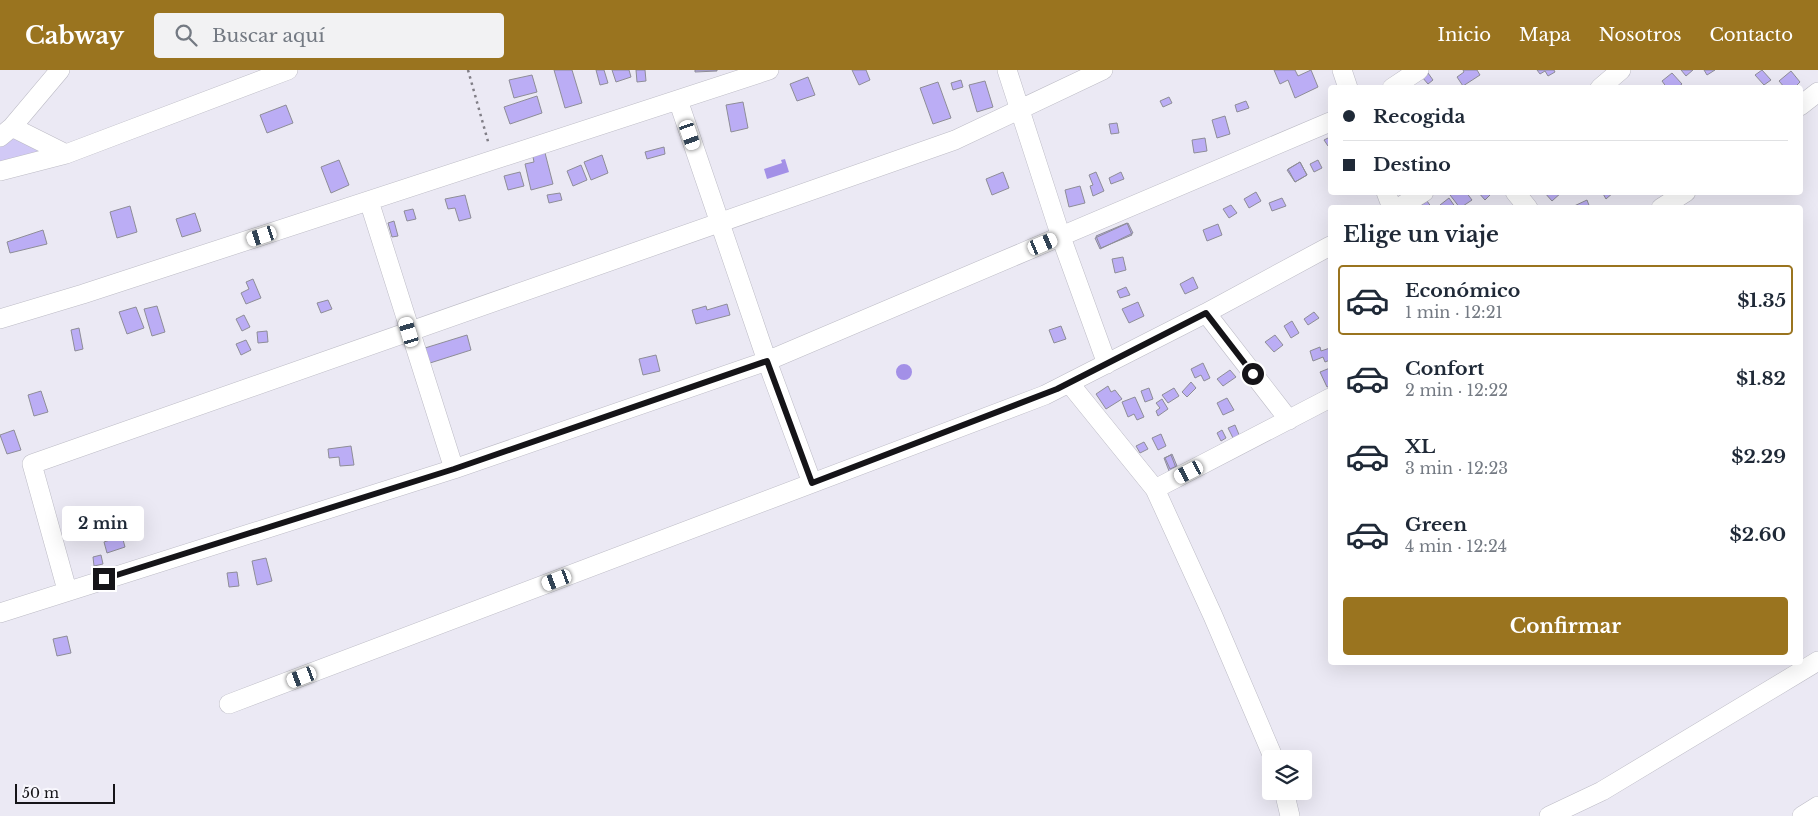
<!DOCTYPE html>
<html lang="es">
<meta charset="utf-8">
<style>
:root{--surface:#fff;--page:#f2f2f3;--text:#1f2937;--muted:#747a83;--line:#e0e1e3;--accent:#9a741f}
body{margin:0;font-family:"Libre Baskerville",serif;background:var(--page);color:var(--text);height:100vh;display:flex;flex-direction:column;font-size:19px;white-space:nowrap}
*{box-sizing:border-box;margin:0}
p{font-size:16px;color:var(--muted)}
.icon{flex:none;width:28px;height:28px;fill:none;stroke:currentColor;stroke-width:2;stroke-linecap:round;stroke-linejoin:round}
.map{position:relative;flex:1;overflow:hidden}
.panel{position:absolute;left:1328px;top:135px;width:475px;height:460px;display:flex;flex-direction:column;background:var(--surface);border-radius:5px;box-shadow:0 5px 20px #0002}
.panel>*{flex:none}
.guide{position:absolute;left:1328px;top:15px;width:475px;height:110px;border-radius:5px;box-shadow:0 5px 20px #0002;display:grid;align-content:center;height:110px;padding:0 15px;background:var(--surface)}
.controls{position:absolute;left:1262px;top:680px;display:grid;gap:10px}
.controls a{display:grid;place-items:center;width:50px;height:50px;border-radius:5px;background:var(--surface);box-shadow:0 5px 20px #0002;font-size:25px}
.scale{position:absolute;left:15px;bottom:12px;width:100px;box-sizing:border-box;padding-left:5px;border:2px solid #151418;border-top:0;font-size:14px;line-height:18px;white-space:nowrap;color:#151418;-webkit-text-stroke:4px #f8f7fd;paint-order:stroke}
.end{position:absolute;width:22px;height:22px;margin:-11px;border:6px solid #151418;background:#fff;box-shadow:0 0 0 2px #fff}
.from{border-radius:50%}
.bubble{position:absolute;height:35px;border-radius:5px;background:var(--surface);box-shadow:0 5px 20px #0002;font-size:16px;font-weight:700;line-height:35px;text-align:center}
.car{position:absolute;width:15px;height:30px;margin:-15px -8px;border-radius:6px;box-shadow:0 0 4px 1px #0007;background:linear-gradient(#fff 24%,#345 0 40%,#fff 0 76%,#345 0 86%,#fff 0)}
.guide b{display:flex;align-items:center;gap:18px;height:48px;font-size:19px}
.guide b+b{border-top:1px solid var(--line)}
.guide i{width:12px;height:12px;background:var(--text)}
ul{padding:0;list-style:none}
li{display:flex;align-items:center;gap:15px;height:70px;margin:0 10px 8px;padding:0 5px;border:2px solid transparent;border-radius:5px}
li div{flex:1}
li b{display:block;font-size:19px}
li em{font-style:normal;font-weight:700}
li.on{border-color:var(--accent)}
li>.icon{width:45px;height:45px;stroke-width:1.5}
h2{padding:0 15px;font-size:22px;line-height:60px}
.primary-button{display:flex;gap:10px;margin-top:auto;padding:10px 15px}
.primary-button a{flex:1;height:58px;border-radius:5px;background:var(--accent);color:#fff;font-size:20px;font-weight:700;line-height:58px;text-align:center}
header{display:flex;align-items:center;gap:30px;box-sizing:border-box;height:70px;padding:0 25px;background:var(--accent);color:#fff}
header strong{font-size:24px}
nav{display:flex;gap:28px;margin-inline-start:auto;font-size:18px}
.search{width:350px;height:45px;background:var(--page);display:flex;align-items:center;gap:12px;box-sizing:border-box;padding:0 18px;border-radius:5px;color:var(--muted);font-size:19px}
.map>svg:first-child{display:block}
.green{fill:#d1c9f6}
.water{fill:#a390e7}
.building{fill:#bbadf5;stroke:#8e8d97}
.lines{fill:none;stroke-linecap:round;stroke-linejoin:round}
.minor-casing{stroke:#bcbbc5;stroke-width:20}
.path{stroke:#807e86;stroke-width:2.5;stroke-dasharray:2.5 4;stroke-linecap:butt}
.minor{stroke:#fff;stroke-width:19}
.route{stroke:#151418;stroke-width:6}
</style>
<header>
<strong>Cabway</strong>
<div class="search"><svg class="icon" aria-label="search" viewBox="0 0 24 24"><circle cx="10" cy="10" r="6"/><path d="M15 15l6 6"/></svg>Buscar aquí</div>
<nav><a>Inicio</a><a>Mapa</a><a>Nosotros</a><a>Contacto</a></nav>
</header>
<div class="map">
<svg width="1818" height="746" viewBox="0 0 1818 746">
<rect width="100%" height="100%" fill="#ebe9f4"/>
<!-- green -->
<path class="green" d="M9,66l42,16 -51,15v-24z"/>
<!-- water -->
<path class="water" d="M785,89l4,13 -22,7 -3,-10 18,-6 -1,-3z
M896 302a8 8 0 1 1 16 0a8 8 0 1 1-16 0Z"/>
<!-- building -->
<path class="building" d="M554,0h18l10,33 -17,5z
M596,0h8l4,13 -8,2z
M612,0h17l2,7 -15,5z
M636,0h9l1,11 -9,1z
M695,0h22v1l-22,1z
M852,0h14l4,10 -11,5z
M1274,0h21l3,6 13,-6 7,17 -23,11 -7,-18 -8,4z
M1463,0h14l3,5 -17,11 -6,-9 7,-5z
M1537,0h17l1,2 -7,4 -3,-5 -5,3z
M1681,0h12l-7,6z
M1704,0h11l-8,5z
M1762,0l9,10 -7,5 -9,-10z
M1791,1l9,11 -6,6h-9l-6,-7z
M1428,3l5,7 -5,4 -6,-7z
M1672,3l10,11 -5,4h-10l-5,-7z
M532,5l5,17 -23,6 -5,-18z
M808,7l7,18 -18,6 -7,-17z
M961,10l2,7 -10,3 -2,-7z
M985,11l8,26 -16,5 -8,-27z
M938,12l13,36 -18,6 -13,-36z
M537,26l5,17 -32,11 -6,-17z
M1169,27l3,6 -9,4 -3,-6z
M1246,31l3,7 -12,4 -2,-7z
M743,32l5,26 -17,4 -5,-27z
M286,35l7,18 -26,10 -7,-18z
M1225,46l5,18 -13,4 -5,-18z
M1117,53l2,10 -8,1 -2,-10z
M1330,67v8l-2,1 -4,-6z
M1205,68l2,13 -13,2 -2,-13z
M664,77l1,7 -18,5 -2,-7z
M544,79l9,35 -22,6 -6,-26 9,-2 -2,-10z
M602,85l6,18 -17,7 -7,-18z
M339,90l10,25 -18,8 -10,-26z
M1318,90l4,8 -8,4 -4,-8z
M1300,92l7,13 -12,7 -7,-13z
M1300,92l7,13 -12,7 -8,-12z
M581,95l6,15 -14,6 -6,-15z
M520,102l4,14 -16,4 -4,-14z
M1003,102l6,16 -17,7 -6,-16z
M1096,102l8,19 -11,5 -3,-10 3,-1 -4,-10z
M1121,102l3,7 -13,5 -2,-6z
M1080,116l5,17 -16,4 -4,-17z
M1256,122l5,9 -12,7 -5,-9z
M1453,122h13l6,8 -12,8 -10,-13z
M1478,122h15l-8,8z
M1544,122h18l-10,9z
M1602,122h12l-8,7z
M560,123l2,7 -13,3 -2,-8z
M465,125l6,23 -12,3 -4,-13 -7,1 -3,-10z
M1282,128l4,8 -14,5 -3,-8z
M1449,128l7,10h-15l-1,-3z
M1587,130l3,8h-17l-1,-1z
M1427,131l5,7h-12l-1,-1z
M1231,135l6,8 -8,5 -6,-9z
M130,136l7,26 -20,6 -7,-26z
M413,139l3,10 -9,2 -3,-10z
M195,143l6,18 -19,6 -6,-18z
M394,151l4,15 -6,1 -4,-14z
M1127,153l5,12 -31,13 -5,-12z
M1128,153l5,10 -33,16 -5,-11z
M1218,154l4,11 -15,6 -4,-11z
M43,160l4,14 -37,9 -3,-11z
M1123,187l3,13 -11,3 -3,-14z
M1193,207l5,11 -13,6 -5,-10z
M253,209l8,19 -15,6 -5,-11 8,-4 -3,-7z
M1126,217l4,8 -10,3 -3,-7z
M328,230l4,9 -11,4 -4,-10z
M1138,232l6,14 -15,7 -7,-14z
M727,234l3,11 -34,9 -4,-14 14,-4 1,4z
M157,236l8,26 -13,4 -8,-27z
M136,237l8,21 -17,6 -8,-22z
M1314,242l5,6 -11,7 -4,-6z
M244,245l6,12 -8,4 -6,-12z
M1292,251l7,12 -8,5 -7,-12z
M1061,256l5,13 -12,4 -5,-13z
M79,258l4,21 -8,2 -4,-21z
M267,261l1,11 -10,1 -1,-11z
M467,265l4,15 -41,13 -5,-15z
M1275,265l8,10 -9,7 -9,-10z
M246,270l5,10 -10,5 -5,-11z
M1320,277l1,4 9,-3v12l-5,2 -2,-5 -10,4 -3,-10z
M656,285l4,16 -17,4 -4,-16z
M1203,293l7,15 -6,3 -3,-6 -6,3 -4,-9z
M1330,298v18l-3,1 -7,-15z
M1230,300l6,7 -13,9 -6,-7z
M1191,312l5,6 -9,9 -5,-5z
M1108,316l3,6 4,-2 7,9 -16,10 -10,-15z
M1149,318l4,11 -8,3 -4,-11z
M1174,318l5,8 -11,7 -6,-8z
M41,321l7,21 -14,4 -6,-21z
M1135,327l9,20 -7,3 -3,-6 -6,3 -6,-15z
M1227,328l7,12 -11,5 -6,-12z
M1162,329l6,10 -10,7 -2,-5 4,-3 -4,-5z
M1235,355l5,12 -6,3 -6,-12z
M14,360l7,20 -14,4 -7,-19z
M1222,360l4,8 -5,3 -4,-8z
M1161,364l5,12 -8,4 -6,-12z
M1144,372l4,7 -8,4 -4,-7z
M351,376l3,19 -14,1 -1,-9 -10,1 -1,-9z
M1172,384l5,12 -7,3 -5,-11z
M1171,385l5,13 -7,3 -5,-13z
M122,466l3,11 -18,6 -3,-11z
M101,485l2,9 -9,2 -1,-9z
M266,488l6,23 -15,4 -5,-24z
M237,502l2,14 -10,1 -2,-14z
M67,566l4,17 -14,3 -4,-17z"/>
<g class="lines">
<!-- minor casing -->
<g class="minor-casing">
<path id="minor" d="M1007,0l54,167 46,127
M1342,0l6,18
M1392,18l27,-18
M1600,18l21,-18
M678,30l89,261 45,122
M1800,36l18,-14
M12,57l54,27
M0,67l12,-10 48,-57
M0,101l66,-17 222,-84
M1386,122l6,16
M1515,122l13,16
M369,131l85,268
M1398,138l26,-16
M1661,138l25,-16
M1206,243l83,107
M0,249l83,-25 686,-224
M1070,314l85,105 58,127 61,143
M1155,419l175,-91
M67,520l-35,-126 923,-324 148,-70
M0,543l454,-144 313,-108 563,-239
M229,634l816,-309 161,-82 124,-67
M1284,721l6,25
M1549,746l53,-25 216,-130
M1802,746l16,-10"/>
</g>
<!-- path -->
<path class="path" d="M468,0l21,75"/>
<!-- minor -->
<use href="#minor" class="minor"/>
</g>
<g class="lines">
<!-- route -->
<path class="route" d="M104,509l350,-110 313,-108 45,122 245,-94 149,-76 47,61"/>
</g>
</svg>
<div class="controls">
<a><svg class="icon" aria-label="layers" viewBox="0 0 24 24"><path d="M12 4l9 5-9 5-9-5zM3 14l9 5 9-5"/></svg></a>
</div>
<div class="scale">50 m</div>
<i class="end from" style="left:1253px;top:304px"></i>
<i class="end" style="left:104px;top:509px"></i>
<div class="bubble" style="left:62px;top:436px;width:82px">2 min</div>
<i class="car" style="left:690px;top:65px;rotate:161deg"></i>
<i class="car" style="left:262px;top:166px;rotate:252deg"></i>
<i class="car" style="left:1043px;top:174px;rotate:67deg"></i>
<i class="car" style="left:409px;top:262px;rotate:343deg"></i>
<i class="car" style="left:1189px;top:402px;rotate:243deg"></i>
<i class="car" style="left:557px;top:510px;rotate:249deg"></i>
<i class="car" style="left:302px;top:607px;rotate:249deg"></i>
<div class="guide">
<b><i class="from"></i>Recogida</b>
<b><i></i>Destino</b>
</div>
<section class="panel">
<h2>Elige un viaje</h2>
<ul>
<li class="on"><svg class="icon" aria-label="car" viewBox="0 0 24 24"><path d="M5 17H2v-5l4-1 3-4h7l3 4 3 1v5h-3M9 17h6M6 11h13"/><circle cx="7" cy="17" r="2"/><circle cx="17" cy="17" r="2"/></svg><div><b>Económico</b><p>1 min · 12:21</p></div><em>$1.35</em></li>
<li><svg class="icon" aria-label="car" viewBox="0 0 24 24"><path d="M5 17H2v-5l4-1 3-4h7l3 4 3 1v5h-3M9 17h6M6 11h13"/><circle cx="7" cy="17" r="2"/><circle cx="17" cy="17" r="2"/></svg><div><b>Confort</b><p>2 min · 12:22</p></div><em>$1.82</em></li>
<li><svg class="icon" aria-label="car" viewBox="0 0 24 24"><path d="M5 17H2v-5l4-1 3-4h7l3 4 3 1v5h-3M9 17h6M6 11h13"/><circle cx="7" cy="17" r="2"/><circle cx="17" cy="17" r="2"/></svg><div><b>XL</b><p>3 min · 12:23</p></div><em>$2.29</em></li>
<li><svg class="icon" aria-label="car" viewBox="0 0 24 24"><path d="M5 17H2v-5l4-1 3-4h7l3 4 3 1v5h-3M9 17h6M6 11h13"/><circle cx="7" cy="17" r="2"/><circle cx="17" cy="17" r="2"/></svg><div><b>Green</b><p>4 min · 12:24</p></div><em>$2.60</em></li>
</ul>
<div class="primary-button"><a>Confirmar</a></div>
</section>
</div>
